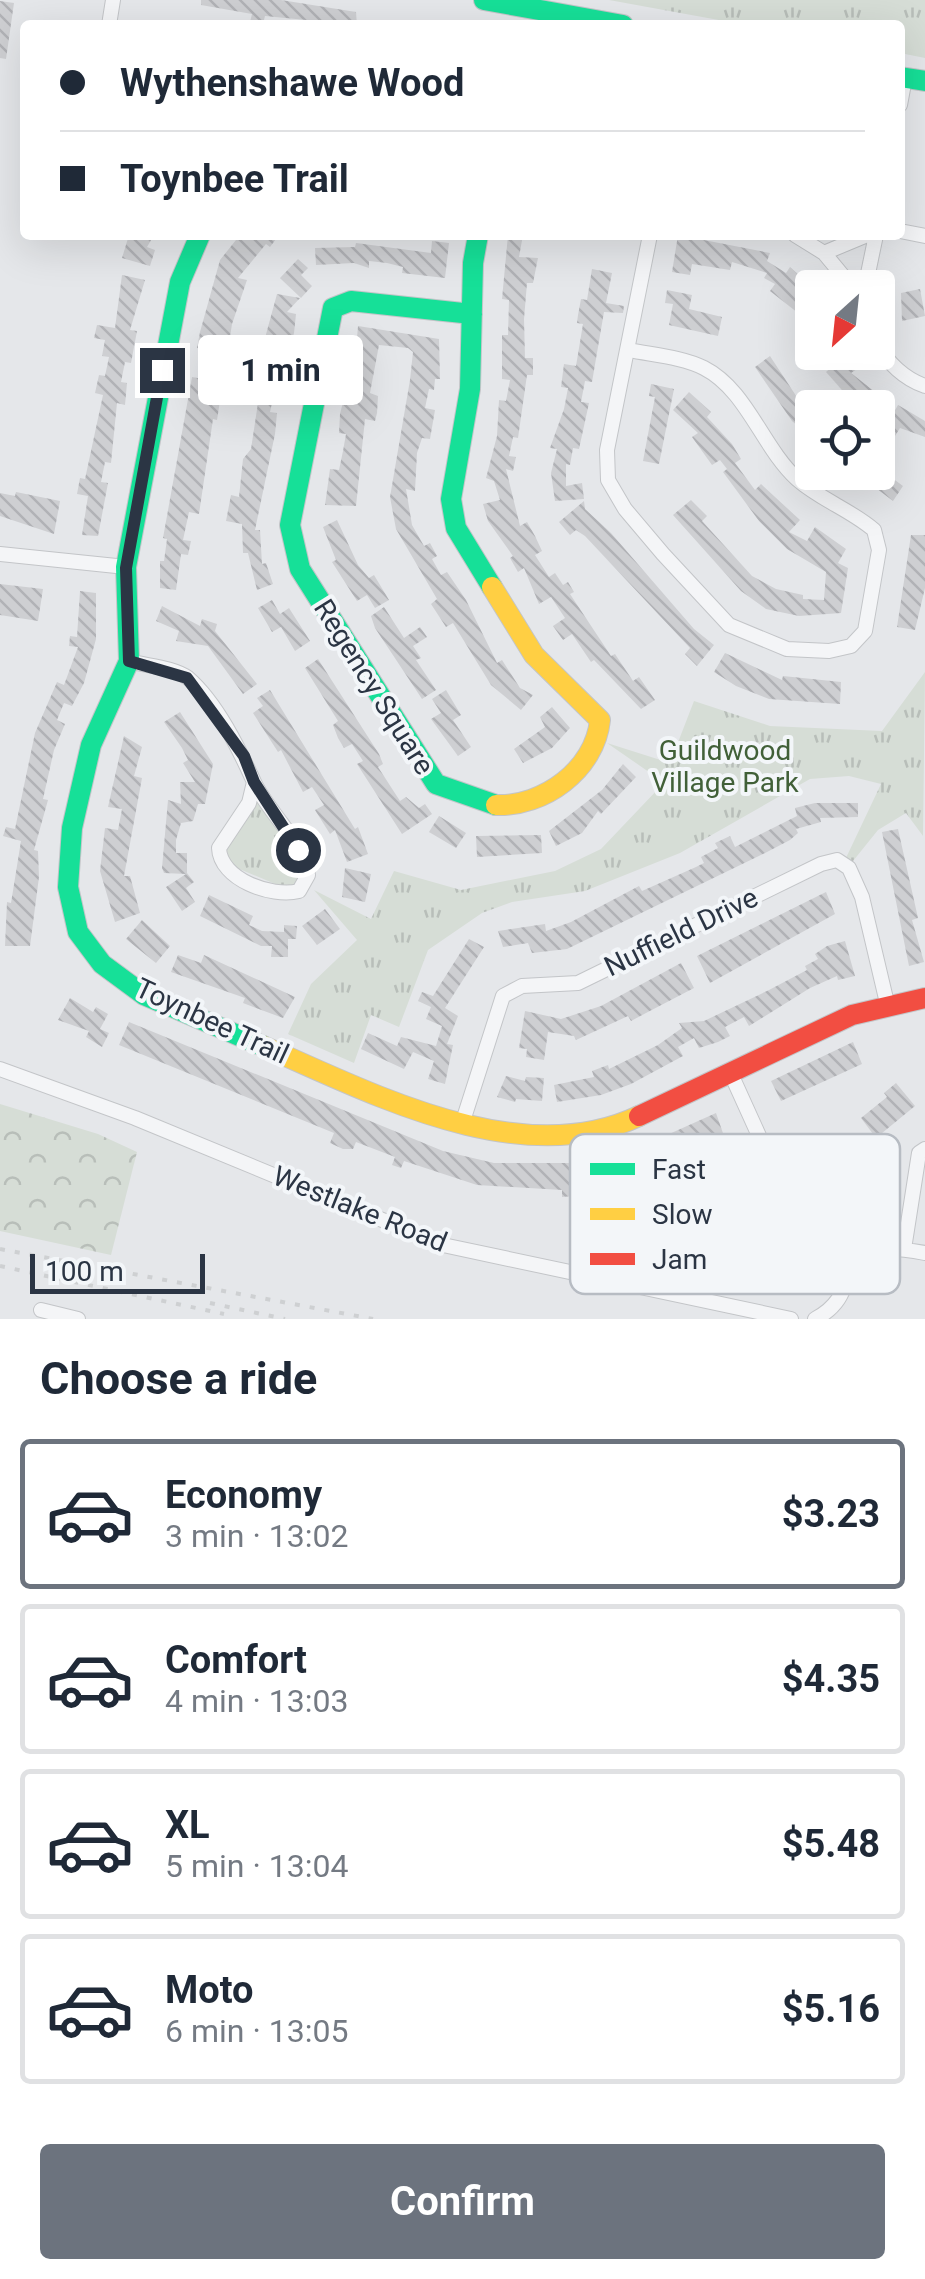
<!DOCTYPE html>
<meta charset="utf-8">
<style>
:root{--surface:#fff;--page:#f6f6f7;--text:#1f2937;--muted:#747a83;--line:#e0e1e3;--accent:#6c737e}
body{margin:0;font-family:Roboto,sans-serif;background:var(--page);color:var(--text);height:100vh;display:flex;flex-direction:column;font-size:38px;white-space:nowrap}
*{box-sizing:border-box;margin:0}
p{font-size:32px;color:var(--muted)}
.icon{flex:none;width:55px;height:55px;fill:none;stroke:currentColor;stroke-width:2;stroke-linecap:round;stroke-linejoin:round}
.map{position:relative;height:1319px;overflow:hidden}
.details{display:flex;flex-direction:column;background:var(--surface);flex:1}
.details>*{flex:none}
.hud{position:absolute;left:20px;top:20px;width:885px;height:220px;border-radius:10px;box-shadow:0 10px 40px #0002;display:grid;align-content:center;height:220px;padding:0 40px;background:var(--surface)}
.needle{width:65px;rotate:207deg}
.fabs{position:absolute;left:795px;top:270px;display:grid;gap:20px}
.fabs a{display:grid;place-items:center;width:100px;height:100px;border-radius:10px;background:var(--surface);box-shadow:0 10px 40px #0002;font-size:50px}
.scale{position:absolute;left:30px;bottom:25px;width:175px;box-sizing:border-box;padding-left:10px;border:5px solid #2b3544;border-top:0;font-size:28px;line-height:35px;white-space:nowrap;color:#2b3544;-webkit-text-stroke:8px #f3f6f9;paint-order:stroke}
.end{position:absolute;width:45px;height:45px;margin:-22px;border:12px solid #2b3544;background:#fff;box-shadow:0 0 0 5px #fff}
.from{border-radius:50%}
.bubble{position:absolute;height:70px;border-radius:10px;background:var(--surface);box-shadow:0 10px 40px #0002;font-size:32px;font-weight:700;line-height:70px;text-align:center}
.hud b{display:flex;align-items:center;gap:35px;height:95px;font-size:38px}
.hud b+b{border-top:2px solid var(--line)}
.hud i{width:25px;height:25px;background:var(--text)}
ul{padding:0;list-style:none}
li{display:flex;align-items:center;gap:30px;height:150px;margin:0 20px 15px;padding:0 20px;border:5px solid var(--line);border-radius:10px}
li div{flex:1}
li b{display:block;font-size:38px}
li em{font-style:normal;font-weight:700}
li.current{border-color:var(--accent)}
li>.icon{width:90px;height:90px;stroke-width:1.5}
h2{padding:0 40px;font-size:45px;line-height:120px}
.action{display:flex;gap:20px;margin-top:auto;padding:20px 40px}
.action a{flex:1;height:115px;border-radius:10px;background:var(--accent);color:#fff;font-size:40px;font-weight:700;line-height:115px;text-align:center}
.map>svg:first-child{display:block}
.forest{fill:url(#forest-crowns)}
.park{fill:url(#park-tufts)}
.building{fill:url(#building-back-hatch)}
.lines{fill:none;stroke-linecap:round;stroke-linejoin:round}
.street-casing{stroke:#c3c5c8;stroke-width:16}
.fast-casing{stroke:#c3c5c8;stroke-width:22}
.slow-casing{stroke:#c3c5c8;stroke-width:22}
.jam-casing{stroke:#c3c5c8;stroke-width:22}
.street{stroke:#f4f5f7;stroke-width:14}
.fast{stroke:#16e098;stroke-width:20}
.slow{stroke:#ffcf43;stroke-width:20}
.jam{stroke:#f24e42;stroke-width:20}
.rail{stroke:#ced0d2;stroke-width:4;stroke-dasharray:5 10;stroke-linecap:butt}
.route{stroke:#2b3544;stroke-width:12}
.labels{text-anchor:middle;dominant-baseline:central;stroke-width:8;stroke-linejoin:round;paint-order:stroke}
.street-label{font-size:28px;fill:#2b3544;stroke:#f3f6f9}
.park-label{font-size:28px;fill:#416038;stroke:#f3f6f9}
.key{fill:#f3f6f9;stroke:#b7bcc3;stroke-width:2.5}
.key-label{font-size:28px;fill:#2b3544}
</style>
<div class="map">
<svg width="925" height="1319" viewBox="0 0 925 1319">
<defs>
<pattern id="forest-crowns" width="20" height="18" patternUnits="userSpaceOnUse" patternTransform="scale(2.5)"><rect width="20" height="18" fill="#d6ddd6"/><path d="M2 6a3 3 0 1 1 6 0M12 15a3 3 0 1 1 6 0" fill="none" stroke="#b8beb9"/></pattern>
<pattern id="park-tufts" width="24" height="20" patternUnits="userSpaceOnUse" patternTransform="scale(2.5)"><rect width="24" height="20" fill="#d6ddd6"/><path d="M3 7l-1-3M5 7V3M7 7l1-3M15 17l-1-3M17 17v-4M19 17l1-3" fill="none" stroke="#b8beb9"/></pattern>
<pattern id="building-back-hatch" width="6" height="6" patternUnits="userSpaceOnUse" patternTransform="scale(2.5)"><rect width="6" height="6" fill="#cecfd2"/><path d="M-1 5l2 2M0 0l6 6M5-1l2 2" fill="none" stroke="#b1b2b6"/></pattern>
</defs>
<rect width="100%" height="100%" fill="#e5e7ea"/>
<!-- forest -->
<path class="forest" d="M0,1104l98,30 39,18 -26,103 -111,-24z"/>
<!-- park -->
<path class="park" d="M609,0h316v58l-25,-5v-28h-154z
M925,672l-2,164 -17,-23 -28,17 -29,36 -4,-6 36,-76 -32,-8 -39,3 -130,74 -95,38 -73,11 -30,11 -54,37 -29,77 -28,-12 -17,48 -66,-29 23,-50 46,-44 -43,-50 57,29 23,-48 67,19 94,-19 46,-22 58,-61v-9l-52,-36 63,20 24,-62 76,25 112,5z
M255,801l6,1 42,62 -8,21 -8,4 -57,-24 -5,-17z"/>
<!-- building -->
<path class="building" d="M201,0h80l75,12 1,13 -92,-9 -2,8 -13,-2 2,-8 -51,-9z
M0,1l14,2 -8,56 -6,-1z
M129,235h25l-7,12 8,3 -5,16 -28,-8z
M240,235h39l-9,12 -4,-3 -28,34 9,2 -15,44 -15,96 -4,-1 -14,95 -10,-2 -6,28 8,1 -3,14 -7,-1 -5,36 -16,-2v-27h4l3,-22 -4,-1 29,-161 16,3 5,-29 -16,-3 3,-16 20,-72z
M508,235h15l-4,22 19,1 -5,25h-6l-3,36 1,39h8v17h-6l-9,63 -5,-1 -4,19 7,1 -3,14 -7,-2 14,57 7,-4 8,14 7,15 -7,4 14,22 6,-4 8,12 5,-3 6,10 -4,2 41,62 4,-2 18,27 6,-4 16,23 -14,9 -47,-49 -3,2 -19,-28 -9,6 -10,-14 12,-8 -14,-21 -12,7 -15,-36 -6,4 -8,-14 3,-2 -25,-35 -5,-17 17,-4 -6,-19 -8,-3 11,-42 2,-36 7,1 4,-21 -8,-1v-44h6l1,-35 -7,-1z
M678,235l92,18 -3,8 19,12 4,-6 22,20 -5,14 5,4v19l-42,-33 5,-7 -11,-6 3,-5 -35,-11 -2,8 -38,-6 -2,11 -18,-3z
M432,241l17,2 -4,35 -43,-5 1,-6 -16,-4 -18,-2v7l-15,-5 -38,2 -1,-17 40,-1 1,-4 75,10z
M298,259l10,9 -7,7 11,11 -11,12 -21,-20z
M592,269l20,4 -6,30 18,3 -1,7 -19,-1 -12,70 -7,-1 -4,21 8,1 -10,46 -6,-1 -3,17 -4,-1v22l16,-3 2,16 -29,2 -4,-28 6,-24 -7,-1 14,-39 4,-21 -7,-1 3,-23 12,2 7,-42 -6,-1 1,-8 3,-16 6,1z
M122,275l23,5 -15,50 7,1 -6,32 -6,-1 -4,20 6,1 -2,22 -8,-2 -6,60 -6,-1 -4,20 7,1 -10,53 -16,-1 6,-39 -11,-2 3,-16 5,1 18,-84 -8,-2 4,-18 6,1 4,-19 -7,-1 3,-16 -11,-2 3,-13 18,3z
M920,289l5,27 -23,5 -1,-28z
M667,290l25,5 -3,14 33,8 -4,19 -49,-11 4,-21 -8,-1z
M277,294l23,4 -13,14 9,2 -2,19 -11,46 -6,-1 -3,16 -4,18 7,1 -2,21 -20,96h5l2,34 4,-1 7,21 -16,6 -9,-37h-5l-1,-29 -16,-3 5,-26 8,2 4,-38 8,-10 15,-99 -4,-1z
M358,326l81,13 1,40h-5l-1,11 -5,-1 -4,19 10,2 -5,29 -8,-1 -5,15 -2,38 -9,-2 6,36 12,21 6,-3 7,13 -5,3 9,16 6,-3 19,28 31,63 5,-3 18,28 13,7 -12,15 -30,-25 -38,-62 -7,4 -15,-23 6,-5 -41,-70 -6,-32 20,-117 3,-28 -5,-4 -29,-3 -9,48 8,3 -1,17 -2,8 -10,-2 -9,87 -31,-1 5,-36 9,1 4,-19 3,-17 -7,-1 1,-19 4,-16 8,2z
M821,352h21l15,17 -6,4 29,23 -5,5 19,11 4,-7 27,16v16l-25,-9 -5,8 -17,-10v-18h-20l-32,-36 7,-6z
M770,356l34,52 8,-7v37l-20,-17 -37,-54z
M651,384l23,5 -15,75 -16,-3 12,-64 -6,-1z
M689,392l22,20 -4,5 25,27 9,15 -6,4 20,27 6,-6 39,36 -11,12 18,9 8,-14 31,22 -8,14 10,5 -7,45 -42,3 -33,-7 -25,-18 -68,-76 18,-15 16,16 -5,5 50,55 24,13 27,6v4l21,1 2,-28 -39,-23 -28,-28 -36,-49 4,-3 -7,-9 -8,5 -20,-28 6,-4 -25,-23z
M855,472h29l19,14 -10,15z
M16,492l44,9 -6,33 -54,-18v-23l15,3z
M584,501l1,8 26,24 83,96 20,16 -17,21 -12,-12 5,-6 -105,-112 -9,-6 -6,5 -11,-13z
M337,520l21,45 11,13 5,-3 15,25 -14,8 -8,-13 -10,6 -25,-39 4,-2 -13,-33z
M911,535h14v53l-10,42 -18,-3z
M0,584l43,5 -5,32 -38,-6z
M80,591l16,2v46l-12,44 -12,23 -8,-3 -7,17 8,4 -11,26 -11,49 5,1 -14,50 4,1 1,26 -9,69h-25l2,-44 4,1 10,-62 -18,-5 3,-9 9,2 20,-96 22,-51 7,3 14,-38 -9,-1 1,-10 7,1z
M272,600l8,14 9,-6 21,33 -15,10 -14,-24 -9,5 -14,-24z
M162,606l38,20 2,-7 15,5 -2,7 42,53 -14,10 -35,-48 -32,-5 3,-10 -23,-10z
M384,607l20,31 16,-11 7,10 -14,9 8,12 -5,2 20,30 -14,9 -47,-71 -4,-12z
M725,653l57,27 1,-4 58,6 -1,22 -71,-5 -33,-13 -22,-14z
M318,659l61,95 4,10 -5,3 22,34 6,-4 13,11 6,-4 7,10 -30,20 -45,-70 6,-3 -11,-17 -8,4 -6,-10 -5,-13 5,-4 -33,-53z
M270,690l85,139 3,-2 10,27 -21,8 -12,-32 -5,4 -15,-24 9,-5 -12,-18 -9,5 -22,-42 -3,2 -25,-39 10,-7 -6,-8z
M446,690l15,25 -8,5 18,27 -13,9 -27,-37 10,-6 -9,-14z
M552,707l18,21 -18,20 -29,15 -9,-14 31,-22 -5,-10z
M180,712l33,52 -8,40h-7l-5,17 -12,2 -5,17v13h11v20l7,9 -8,6 9,14 -13,9 -16,-24 20,-13 -22,-1 -2,-5 6,-68 13,4 -1,-22h15l-12,-19 5,-3 -6,-12 -18,-26z
M124,736l18,11 -8,29 8,2 -18,98h6l10,37 -25,9 -15,-51 5,-43 13,2 4,-21 -14,-2z
M623,764l13,13 -35,37 -3,-3 -16,22 -26,13 -7,-15 53,-41z
M815,803h43v14l-38,1 1,4 -25,7 2,4 -8,7 -23,12 -200,97 -35,4 -4,-10 -25,4 -5,-16 47,-7 1,7 25,-9 68,-36 3,5 54,-24 8,-4 -3,-6 17,-9 -3,-5 15,-7 5,11 62,-31 -2,-8z
M439,816l27,17 -10,15 -27,-16z
M898,829l20,89 -6,2 12,42 -15,4 -27,-134z
M541,835l1,18 -65,4 -1,-21z
M345,868l26,6 -6,28 -23,-5z
M826,892l9,22 -125,69 -13,-27z
M209,895l44,21 -4,9 13,6 22,1v-7l13,1 -1,13h-8v18h-17l1,-11h-11l-61,-30z
M325,909l15,20 -23,16 -15,-19z
M142,920l28,26 -14,17 -30,-24z
M469,939l15,8 -39,61 13,8 -11,28 6,1 -8,39 -17,-5 6,-18 -21,-9 -9,17 -43,-20 7,-16 29,13 4,-9 35,9 6,-20 -16,-7 5,-12 -13,-6 4,-9 11,4z
M845,941l10,35 -17,4 -1,-4 -27,12 -61,38 -5,-9 -19,10 5,9 -12,6 -19,6 -5,-10 -16,9 5,9 -52,28 -30,11 -44,7 -3,-17 40,-8 -2,-6 16,-6 1,4 49,-24 24,-17 -3,-5 25,-2 65,-31 38,-20 -2,-4 13,-7 -3,-5 12,-8z
M178,955l23,8 3,-8 91,42 -12,21 -40,-15 2,-5 -74,-26z
M681,963l13,25 -48,25 -15,8 -3,-5 -52,24 -2,-4 -26,-4 -4,28 -18,-3 1,-8 -8,-1 6,-37 36,8 40,-13z
M70,998l23,14 3,-5 12,7 -8,15 9,4 -7,14 -16,-10 3,-6 -31,-11z
M129,1022l314,129 51,12h92l1,11 19,-2 -2,-11 8,-2 3,11 18,-4 -4,-14 87,-39 9,26 -20,8 -6,8 14,26 -20,10 -7,-12 8,-4 -7,-22 -64,24 3,10 -11,2 -1,-6 -41,7 1,6 -12,1v-7l-85,-5 -73,-24 -3,7 -9,-3 3,-8 -39,-15 -3,7h-10l-13,-6 4,-10 -215,-88z
M853,1042l9,22 -81,37 -10,-20z
M506,1076l19,5 1,-4 18,1 -2,23 -26,-2 -1,3 -18,-5z
M896,1083l19,23 -39,32 -15,-20 26,-21 -3,-4z"/>
<g class="lines">
<!-- street casing -->
<g class="street-casing">
<path id="street" d="M109,25l4,-25
M900,105l5,-27
M900,231l25,5
M795,235l29,18 29,35
M824,253l43,-18
M865,288l11,-53
M878,344c9,19 27,35 47,42
M629,350c24,5 53,7 75,18 43,22 58,79 93,111 24,21 54,31 77,51l5,20 -14,81 -14,15 -22,5 -42,-2 -58,-24 -66,-71 -38,-45 -17,-29 -1,-30 43,-215
M0,554l126,13
M129,661c17,5 44,6 59,17 29,25 51,71 66,104 15,32 48,57 54,93l-9,16c-28,7 -79,-12 -80,-43l30,-45 5,-21
M0,1069l135,49 308,127 348,74
M731,1074l29,64 1,24
M462,1124l41,-128 19,-10 56,-3 243,-119 16,-4 12,8 13,29 25,106
M904,1249l15,-96 6,-4
M41,1310l37,9
M815,1319c58,-30 3,-86 110,-66"/>
</g>
<!-- fast casing -->
<g class="fast-casing">
<path id="fast" d="M484,0l139,25
M900,77l25,4
M200,235l-20,47 -54,285 3,94 -38,84 -19,83 -4,59 10,45 24,32 42,31 119,51
M478,235l-5,28 -3,126 -19,110 5,29 36,59
M472,314l-121,-13 -18,7 -43,217 10,44 136,215 60,21"/>
</g>
<!-- slow casing -->
<g class="slow-casing">
<path id="slow" d="M492,587l42,68 66,65c-5,50 -57,87 -104,85
M263,1046c110,48 258,126 376,70"/>
</g>
<!-- jam casing -->
<g class="jam-casing">
<path id="jam" d="M639,1116l213,-101 73,-17"/>
</g>
<!-- street -->
<use href="#street" class="street"/>
<!-- fast -->
<use href="#fast" class="fast"/>
<!-- slow -->
<use href="#slow" class="slow"/>
<!-- jam -->
<use href="#jam" class="jam"/>
<!-- rail -->
<path class="rail" d="M0,1249l373,70
M0,1266l224,48
M210,1303l75,16"/>
</g>
<g class="lines">
<!-- route -->
<path class="route" d="M162,370l-36,198 3,93 58,17 57,78 10,26 44,68"/>
</g>
<g class="labels">
<!-- street labels -->
<g class="street-label">
<text transform="translate(374 687) rotate(58)">Regency Square</text>
<text transform="translate(681 932) rotate(-26)">Nuffield Drive</text>
<text transform="translate(212 1021) rotate(25)">Toynbee Trail</text>
<text transform="translate(360 1209) rotate(22)">Westlake Road</text>
</g>
<!-- park labels -->
<g class="park-label">
<text x="725" y="750">Guildwood<tspan x="725" dy="32">Village Park</tspan></text>
</g>
</g>
<!-- legend -->
<rect x="570" y="1134" width="330" height="160" rx="15" class="key"/>
<rect x="590" y="1163" width="45" height="12" fill="#16e098"/>
<rect x="590" y="1208" width="45" height="12" fill="#ffcf43"/>
<rect x="590" y="1253" width="45" height="12" fill="#f24e42"/>
<g class="key-label">
<text x="652" y="1179">Fast</text>
<text x="652" y="1224">Slow</text>
<text x="652" y="1269">Jam</text>
</g>
</svg>
<div class="fabs">
<a><svg class="needle" viewBox="-14 -14 28 28"><path d="M0-13l5 13h-10z" fill="#e53935"/><path d="M0 13l5-13h-10z" fill="#747a83"/></svg></a>
<a><svg class="icon" aria-label="locate" viewBox="0 0 24 24"><circle cx="12" cy="12" r="6"/><path d="M12 2v4M12 18v4M2 12h4M18 12h4"/></svg></a>
</div>
<div class="scale">100 m</div>
<i class="end from" style="left:298px;top:850px"></i>
<i class="end" style="left:162px;top:370px"></i>
<div class="bubble" style="left:198px;top:335px;width:165px">1 min</div>
<div class="hud">
<b><i class="from"></i>Wythenshawe Wood</b>
<b><i></i>Toynbee Trail</b>
</div>
</div>
<section class="details">
<h2>Choose a ride</h2>
<ul>
<li class="current"><svg class="icon" aria-label="car" viewBox="0 0 24 24"><path d="M5 17H2v-5l4-1 3-4h7l3 4 3 1v5h-3M9 17h6M6 11h13"/><circle cx="7" cy="17" r="2"/><circle cx="17" cy="17" r="2"/></svg><div><b>Economy</b><p>3 min · 13:02</p></div><em>$3.23</em></li>
<li><svg class="icon" aria-label="car" viewBox="0 0 24 24"><path d="M5 17H2v-5l4-1 3-4h7l3 4 3 1v5h-3M9 17h6M6 11h13"/><circle cx="7" cy="17" r="2"/><circle cx="17" cy="17" r="2"/></svg><div><b>Comfort</b><p>4 min · 13:03</p></div><em>$4.35</em></li>
<li><svg class="icon" aria-label="car" viewBox="0 0 24 24"><path d="M5 17H2v-5l4-1 3-4h7l3 4 3 1v5h-3M9 17h6M6 11h13"/><circle cx="7" cy="17" r="2"/><circle cx="17" cy="17" r="2"/></svg><div><b>XL</b><p>5 min · 13:04</p></div><em>$5.48</em></li>
<li><svg class="icon" aria-label="car" viewBox="0 0 24 24"><path d="M5 17H2v-5l4-1 3-4h7l3 4 3 1v5h-3M9 17h6M6 11h13"/><circle cx="7" cy="17" r="2"/><circle cx="17" cy="17" r="2"/></svg><div><b>Moto</b><p>6 min · 13:05</p></div><em>$5.16</em></li>
</ul>
<div class="action"><a>Confirm</a></div>
</section>
